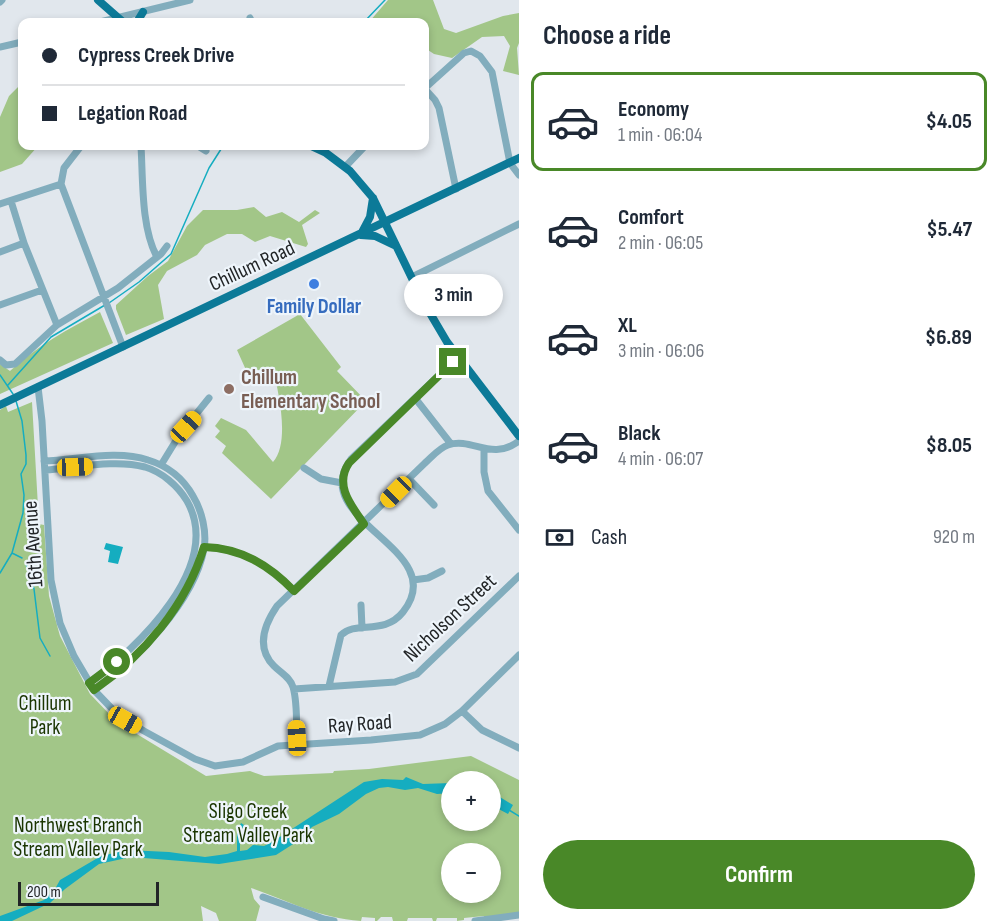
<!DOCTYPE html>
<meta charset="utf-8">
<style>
:root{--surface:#fff;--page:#f6f6f7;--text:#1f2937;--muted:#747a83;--line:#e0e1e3;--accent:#498828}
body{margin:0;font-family:"Sofia Sans Condensed",sans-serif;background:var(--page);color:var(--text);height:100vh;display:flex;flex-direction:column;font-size:22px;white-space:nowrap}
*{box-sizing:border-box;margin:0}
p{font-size:20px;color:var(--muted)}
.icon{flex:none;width:33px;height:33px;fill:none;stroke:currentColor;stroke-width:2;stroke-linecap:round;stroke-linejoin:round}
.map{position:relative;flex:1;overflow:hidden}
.sheet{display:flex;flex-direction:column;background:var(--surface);width:480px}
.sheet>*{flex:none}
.banner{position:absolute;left:18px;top:18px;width:411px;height:132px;border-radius:12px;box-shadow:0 3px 9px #0003;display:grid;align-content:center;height:132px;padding:0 24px;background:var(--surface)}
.controls{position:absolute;left:441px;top:771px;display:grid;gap:12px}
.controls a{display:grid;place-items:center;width:60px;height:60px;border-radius:50%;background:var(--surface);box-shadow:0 3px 9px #0003;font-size:30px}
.scale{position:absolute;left:18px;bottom:15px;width:141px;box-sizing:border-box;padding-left:6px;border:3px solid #222527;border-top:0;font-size:16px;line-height:21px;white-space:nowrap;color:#222527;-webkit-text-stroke:4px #eef5fb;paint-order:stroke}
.end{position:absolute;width:27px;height:27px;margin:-14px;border:8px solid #498828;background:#fff;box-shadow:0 0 0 3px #fff}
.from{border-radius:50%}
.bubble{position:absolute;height:42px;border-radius:21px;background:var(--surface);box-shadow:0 3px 9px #0003;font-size:20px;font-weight:700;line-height:42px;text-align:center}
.car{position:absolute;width:18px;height:36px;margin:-18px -9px;border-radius:8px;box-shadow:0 0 4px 2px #0007;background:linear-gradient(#f5c518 24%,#345 0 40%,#f5c518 0 76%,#345 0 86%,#f5c518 0)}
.banner b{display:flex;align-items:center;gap:21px;height:57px;font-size:22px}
.banner b+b{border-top:2px solid var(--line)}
.banner i{width:15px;height:15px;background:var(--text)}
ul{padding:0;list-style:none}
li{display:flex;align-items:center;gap:18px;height:99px;margin:0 12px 9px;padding:0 12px;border:3px solid transparent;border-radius:12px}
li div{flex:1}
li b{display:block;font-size:22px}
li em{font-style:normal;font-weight:700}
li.active{border-color:var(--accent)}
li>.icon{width:54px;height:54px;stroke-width:1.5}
h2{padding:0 24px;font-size:27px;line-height:72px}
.pay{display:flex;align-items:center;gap:15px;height:66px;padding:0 24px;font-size:22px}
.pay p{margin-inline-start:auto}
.primary-button{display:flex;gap:12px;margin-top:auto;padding:12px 24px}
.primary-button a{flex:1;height:69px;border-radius:36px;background:var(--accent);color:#fff;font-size:24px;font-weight:700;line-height:69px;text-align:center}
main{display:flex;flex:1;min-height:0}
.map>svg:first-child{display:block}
.green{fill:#a2c688;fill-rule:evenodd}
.water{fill:#15adc0}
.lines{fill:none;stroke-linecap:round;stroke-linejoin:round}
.stream{stroke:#15adc0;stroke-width:1.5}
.minor{stroke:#82adbd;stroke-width:7}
.major{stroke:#0c7a98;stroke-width:8}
.route{stroke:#498828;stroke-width:8}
.shop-dot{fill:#3f7fe0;stroke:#eef5fb;stroke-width:2}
.education-dot{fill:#8d6e63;stroke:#eef5fb;stroke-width:2}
.labels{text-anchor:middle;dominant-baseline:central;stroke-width:4.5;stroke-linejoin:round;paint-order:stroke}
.street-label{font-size:21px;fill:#222527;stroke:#eef5fb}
.shop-label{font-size:21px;font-weight:bold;fill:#366cbe;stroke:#eef5fb}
.education-label{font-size:21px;font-weight:bold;fill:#785e54;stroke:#eef5fb;text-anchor:start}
.park-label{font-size:21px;fill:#1a3500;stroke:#eef5fb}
</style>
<main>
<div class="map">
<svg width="519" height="921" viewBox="0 0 519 921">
<rect width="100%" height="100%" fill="#e1e7ed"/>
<!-- green -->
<path class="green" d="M388,0h45l11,29 12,4 47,-17 16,-3v30l-2,5 2,27 -16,-4 7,-25 -6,-10 -22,1 -30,21 -18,-4 -9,-6 -1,-26h-55z
M22,83v63h16l-16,18 -22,8v-55l9,-21z
M254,207l12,10 16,-5 17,10 16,-12 5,3 -18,12 6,19 -2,3 -36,-11 -15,6 -13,-8h-15l-22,11 -8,10 -30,16 -9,14 6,34 -38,16 -10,-26v-4l32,-29 20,-15 19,-35 16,-16h34z
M100,312l13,31 -113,51v-30l10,7c27,-25 58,-42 90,-59z
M300,314l41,53 -4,4 29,30 -95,98 -49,-46 4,-7 -11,-9 5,-6 -5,-5 6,-8 25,12 27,32c17,-19 6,-69 0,-92h-27l-9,-20z
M32,402l7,122 5,1 5,71 11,40 30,58 27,28 89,54 44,-5 14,5 69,-3 1,-2 35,-2 102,-13 48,24v133l-35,5v-2l-20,2v2l-7,1v-3h-20l-1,3h-3l-1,-3h-24l-1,3h-14l-1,-4h-11l-4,4h-2v-3l-13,-1 -1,4c-43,-3 -72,-20 -110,-33l3,11 6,7 -4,15h-37l-3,-8 -15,-7 2,15h-203v-511l6,-4 2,6zM452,782h38v38h-38zM452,854h38v38h-38z"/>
<!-- water -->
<path class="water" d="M106,543l17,4 -5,17 -10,-2 2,-11 -6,-2z
M406,777l17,7 28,-1v10l-14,1 -19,-6 -13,2 -17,-3 -9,1 -13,6 -27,20 -27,13 -11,12 -25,16 -57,9 -88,-7 -32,7 -34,25 -15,14 -38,18h-12v-5l44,-16 11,-11 5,-9 41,-24 26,-6 42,2 36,5 22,-3 10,-3v-18l4,-10 3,2 -4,8v18l7,-1 6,-5 11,1 8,-4 92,-60 18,-3 21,1z
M490,791l23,14 -5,9 -17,-9z"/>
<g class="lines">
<!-- stream -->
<path class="stream" d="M364,22l21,-22
M109,303l30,-21 32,-28 38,-86 14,-22
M0,375l13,19
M8,385l43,-48 54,-32
M12,553l10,5
M26,564l8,25 6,49 10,18
M0,573l12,-20 11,-40 1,-18 -3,-21 5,-10v-9l-4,-34 -6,-20
M509,810l10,6"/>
<!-- minor -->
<path class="minor" d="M0,2l2,-2
M250,18l2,4
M100,22l90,-22
M0,47l22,-5
M424,89l40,-36 7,-2 9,5 12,16 18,91 9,12
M425,89l10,11 4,8 17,81
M81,146l-17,22 -3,16 62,163
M141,146c2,33 0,82 16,111
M198,146l8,5
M345,167l20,-21
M11,201l13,42 33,82
M0,204l61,-20
M0,252l24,-9
M412,277l107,-53
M0,305l42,-15
M0,360l6,5 9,-1 42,-39 61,-37 43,-34 6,-8
M38,387l4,34 9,159 9,43 14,33 20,34 25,26 25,15 51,28 20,7 28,-4 35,-16 93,-6 49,-5 25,-11 17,-13 57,-56
M415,398l36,46
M484,449v23l4,19 31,39
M44,461c33,-1 72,-12 104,-1 20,6 35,18 45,36 9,15 14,36 11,53 -10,53 -67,111 -110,141
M161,465l19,-31 29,-36
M304,468l17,11 21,4
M45,470c32,-2 69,-11 100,-3 17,5 33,19 42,34 37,65 -50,148 -98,182
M409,479l25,26
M204,547c37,1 65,18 90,44
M413,580l15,-2 14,-7
M361,605l1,23
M329,686l12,-51c15,-15 43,1 62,-23 50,-63 -98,-91 -52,-153l107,-102
M294,689l101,-7 22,-8 102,-98
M462,711l20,19 37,18
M297,744c-1,-18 1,-40 -4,-57 -3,-10 -12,-14 -19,-21 -18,-18 -10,-41 3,-60l148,-143c7,-6 14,-15 23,-18 25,-8 43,17 71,-4
M263,897l61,22 10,2
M475,921l44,-6"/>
<!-- major -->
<path class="major" d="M98,0l25,22
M137,22l6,-10
M311,146l15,7 24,18 23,27 51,105 23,39 72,94
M361,234l9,-17 3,-19
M361,235l14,1 21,10
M0,405l519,-247"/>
</g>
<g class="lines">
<!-- route -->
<path class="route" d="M117,662l-28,21 5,7c50,-35 92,-84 110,-143 37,1 65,18 90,44l70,-67c-13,-19 -30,-39 -15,-61l104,-101"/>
</g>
<!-- markers -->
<circle class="shop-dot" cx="314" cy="284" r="6"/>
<circle class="education-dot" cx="229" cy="389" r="6"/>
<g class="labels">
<!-- street labels -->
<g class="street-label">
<text transform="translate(252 266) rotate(-25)">Chillum Road</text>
<text transform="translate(33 544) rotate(-94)">16th Avenue</text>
<text transform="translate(450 618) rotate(-43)">Nicholson Street</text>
<text transform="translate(360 724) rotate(-4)">Ray Road</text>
</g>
<!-- shop labels -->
<g class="shop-label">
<text x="314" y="306">Family Dollar</text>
</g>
<!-- education labels -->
<g class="education-label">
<text x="241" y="377">Chillum<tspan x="241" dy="24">Elementary School</tspan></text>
</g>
<!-- park labels -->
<g class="park-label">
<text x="45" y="703">Chillum<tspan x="45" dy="24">Park</tspan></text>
<text x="248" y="811">Sligo Creek<tspan x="248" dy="24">Stream Valley Park</tspan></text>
<text x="78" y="825">Northwest Branch<tspan x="78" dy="24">Stream Valley Park</tspan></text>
</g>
</g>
</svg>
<div class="controls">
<a>+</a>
<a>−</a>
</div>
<div class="scale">200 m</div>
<i class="end from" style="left:117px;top:662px"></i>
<i class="end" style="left:453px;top:362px"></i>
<div class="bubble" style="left:404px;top:274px;width:99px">3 min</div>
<i class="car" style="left:186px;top:427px;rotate:43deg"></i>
<i class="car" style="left:75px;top:467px;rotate:88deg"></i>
<i class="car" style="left:396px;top:492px;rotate:225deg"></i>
<i class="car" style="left:125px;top:720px;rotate:119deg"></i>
<i class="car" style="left:297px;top:738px;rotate:357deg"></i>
<div class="banner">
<b><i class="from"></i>Cypress Creek Drive</b>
<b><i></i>Legation Road</b>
</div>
</div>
<section class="sheet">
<h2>Choose a ride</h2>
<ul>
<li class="active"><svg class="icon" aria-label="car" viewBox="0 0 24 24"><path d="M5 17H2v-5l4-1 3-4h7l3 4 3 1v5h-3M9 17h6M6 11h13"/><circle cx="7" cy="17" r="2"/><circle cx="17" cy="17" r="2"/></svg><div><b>Economy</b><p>1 min · 06:04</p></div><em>$4.05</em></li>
<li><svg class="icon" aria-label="car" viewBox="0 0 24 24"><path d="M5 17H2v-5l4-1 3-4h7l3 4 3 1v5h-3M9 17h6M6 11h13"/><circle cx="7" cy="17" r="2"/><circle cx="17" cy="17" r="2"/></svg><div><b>Comfort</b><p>2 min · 06:05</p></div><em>$5.47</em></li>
<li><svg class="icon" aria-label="car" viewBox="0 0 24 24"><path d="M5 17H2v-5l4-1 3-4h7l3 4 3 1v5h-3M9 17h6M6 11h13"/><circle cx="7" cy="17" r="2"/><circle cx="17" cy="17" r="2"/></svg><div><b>XL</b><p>3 min · 06:06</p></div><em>$6.89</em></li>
<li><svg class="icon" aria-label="car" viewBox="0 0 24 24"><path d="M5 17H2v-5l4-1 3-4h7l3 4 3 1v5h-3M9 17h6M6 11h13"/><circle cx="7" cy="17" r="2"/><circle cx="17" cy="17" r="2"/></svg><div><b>Black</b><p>4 min · 06:07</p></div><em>$8.05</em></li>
</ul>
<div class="pay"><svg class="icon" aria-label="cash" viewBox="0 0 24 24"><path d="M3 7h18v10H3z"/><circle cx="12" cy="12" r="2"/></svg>Cash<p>920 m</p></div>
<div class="primary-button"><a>Confirm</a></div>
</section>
</main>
